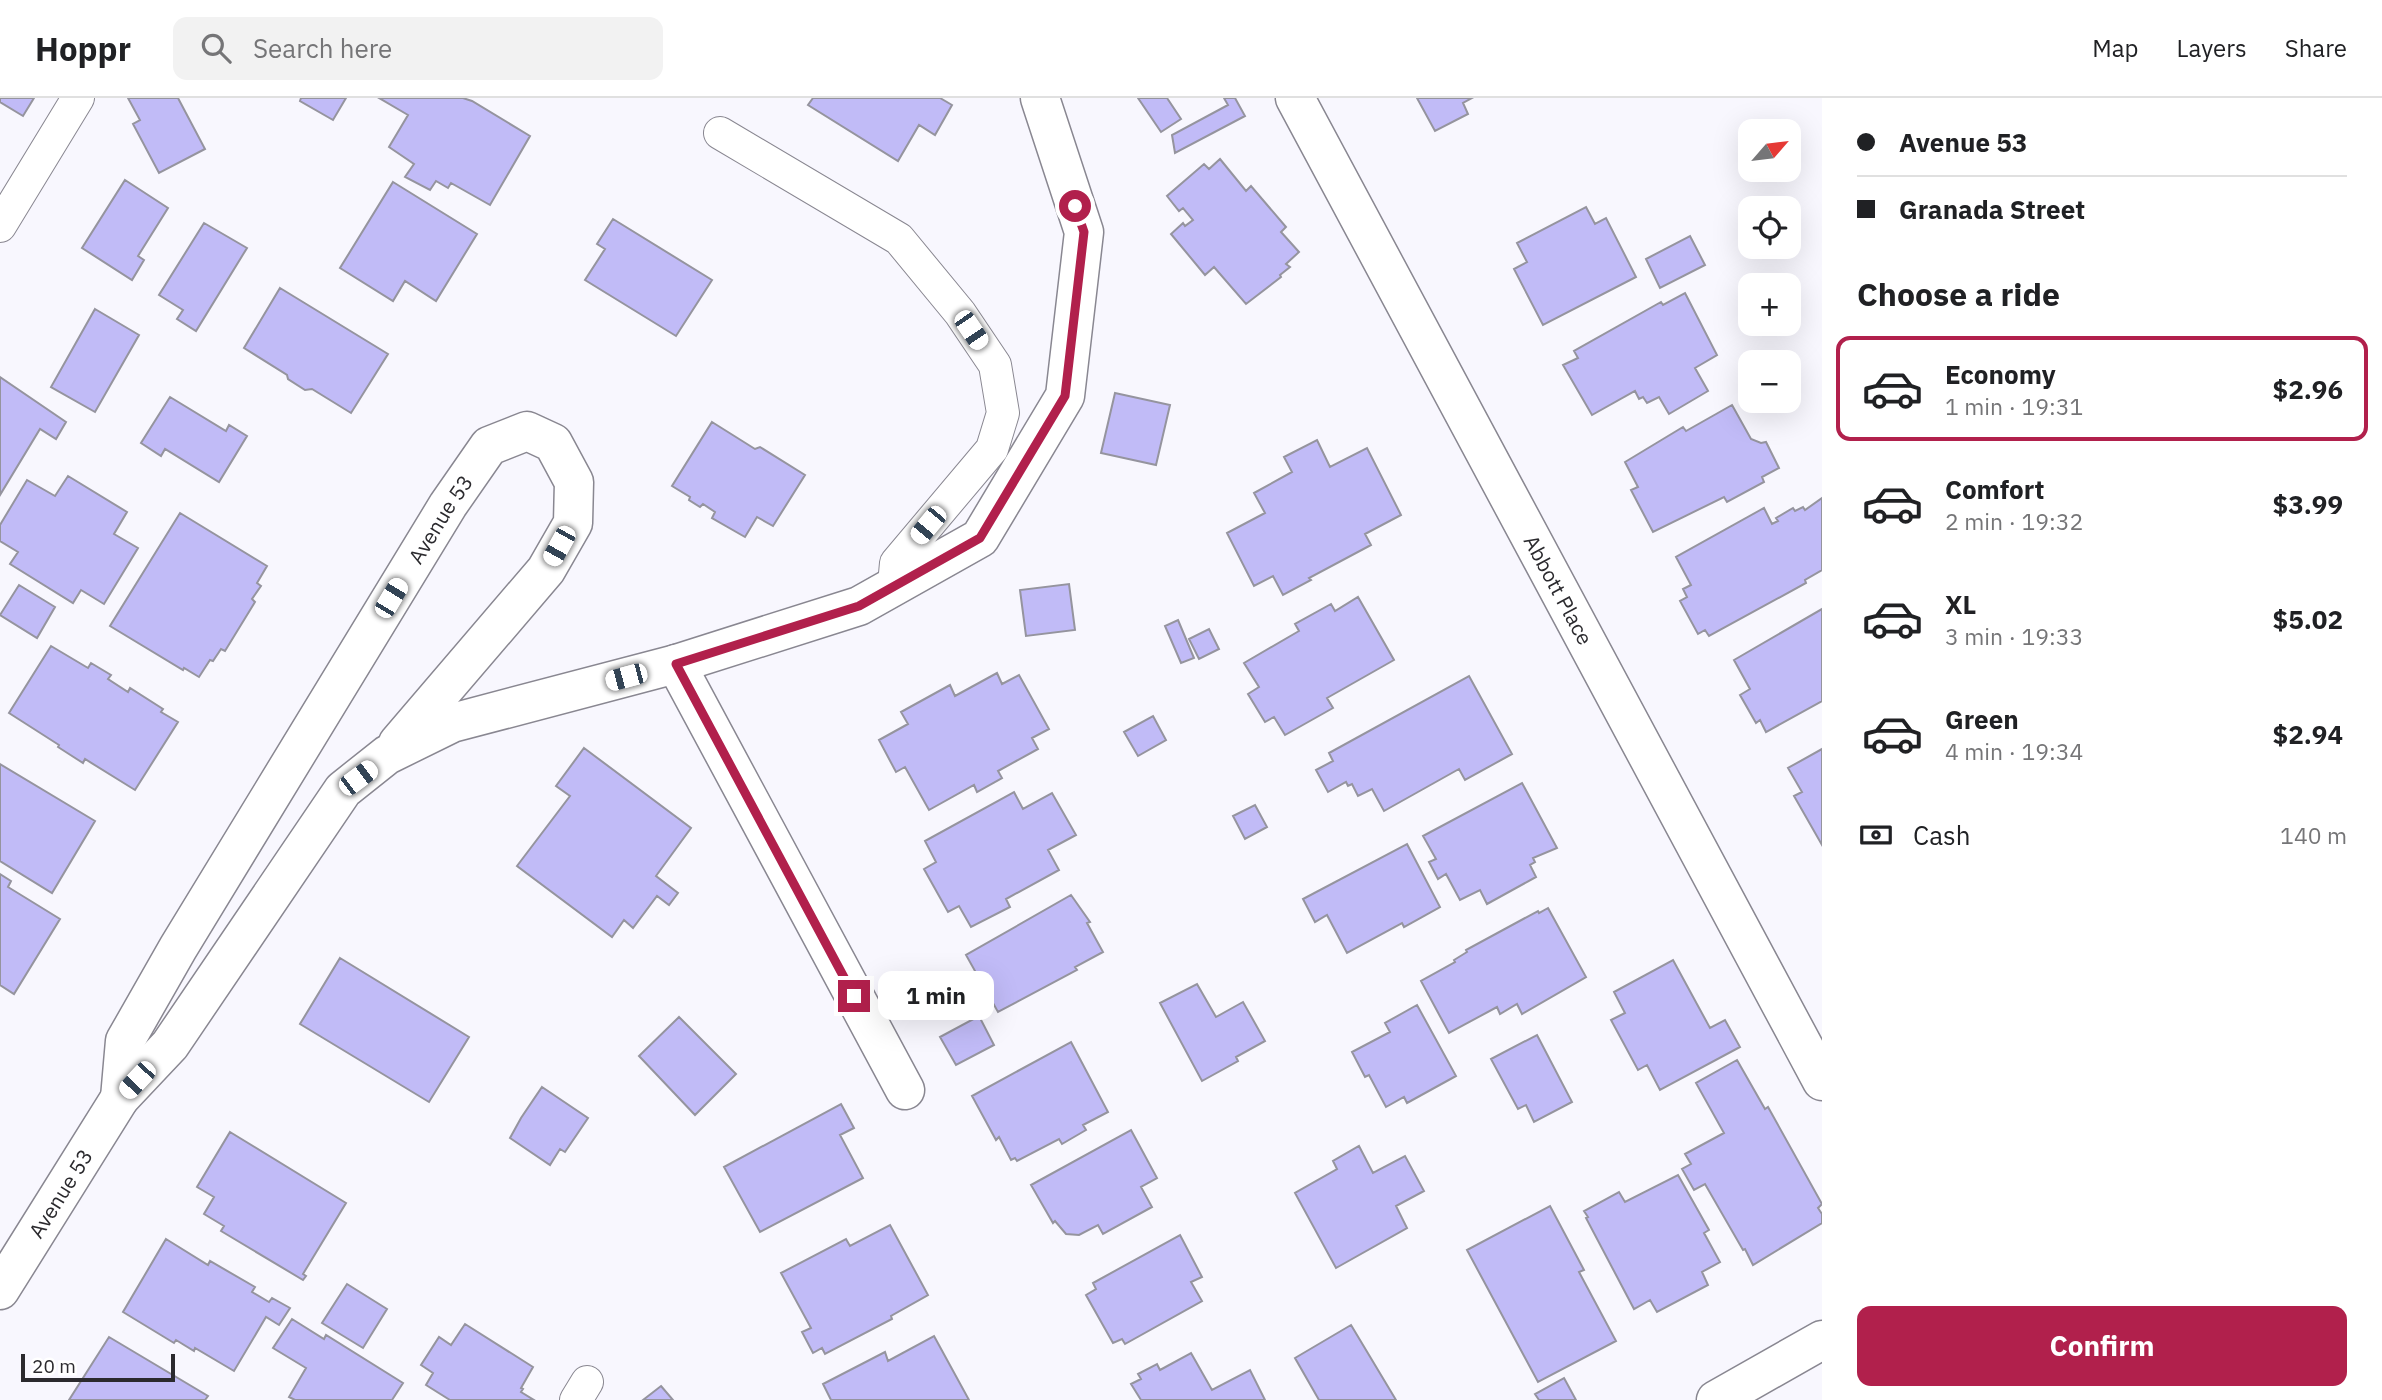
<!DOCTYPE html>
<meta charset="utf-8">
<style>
:root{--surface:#fff;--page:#f2f2f2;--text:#202124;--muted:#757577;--line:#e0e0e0;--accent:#b1204c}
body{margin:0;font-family:"IBM Plex Sans",sans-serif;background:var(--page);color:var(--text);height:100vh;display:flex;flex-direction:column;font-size:26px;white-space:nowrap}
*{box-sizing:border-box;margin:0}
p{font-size:23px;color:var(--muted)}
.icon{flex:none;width:38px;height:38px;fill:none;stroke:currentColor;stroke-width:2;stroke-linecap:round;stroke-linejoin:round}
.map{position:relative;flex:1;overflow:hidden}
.panel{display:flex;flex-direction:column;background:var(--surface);width:560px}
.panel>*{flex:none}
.hud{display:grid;align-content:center;height:154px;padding:0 35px;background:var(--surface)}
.needle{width:46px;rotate:62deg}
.buttons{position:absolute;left:1738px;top:21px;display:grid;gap:14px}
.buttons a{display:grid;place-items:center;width:63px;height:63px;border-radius:14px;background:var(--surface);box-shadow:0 7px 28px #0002;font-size:35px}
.scale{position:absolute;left:21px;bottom:18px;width:154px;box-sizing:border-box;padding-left:7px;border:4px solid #2b2a2e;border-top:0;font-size:19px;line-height:24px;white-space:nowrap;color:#2b2a2e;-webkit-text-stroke:5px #fff;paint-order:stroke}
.end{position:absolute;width:32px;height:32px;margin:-16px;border:9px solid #b1204c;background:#fff;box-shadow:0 0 0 4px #fff}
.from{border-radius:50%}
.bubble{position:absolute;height:49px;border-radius:14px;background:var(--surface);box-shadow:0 7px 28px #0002;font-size:23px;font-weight:700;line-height:49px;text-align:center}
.car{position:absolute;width:21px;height:42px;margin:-21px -10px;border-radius:9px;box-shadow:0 0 5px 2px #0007;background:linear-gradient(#fff 24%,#345 0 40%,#fff 0 76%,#345 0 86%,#fff 0)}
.hud b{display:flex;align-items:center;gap:24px;height:66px;font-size:26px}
.hud b+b{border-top:2px solid var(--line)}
.hud i{width:18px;height:18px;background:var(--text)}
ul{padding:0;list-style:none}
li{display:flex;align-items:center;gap:21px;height:105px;margin:0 14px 10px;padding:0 21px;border:4px solid transparent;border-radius:14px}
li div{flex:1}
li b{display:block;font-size:26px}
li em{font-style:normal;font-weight:700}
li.active{border-color:var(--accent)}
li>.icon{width:63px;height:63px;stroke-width:1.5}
h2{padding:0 35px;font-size:32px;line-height:84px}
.pay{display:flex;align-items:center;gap:18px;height:77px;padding:0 35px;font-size:26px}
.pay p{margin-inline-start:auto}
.primary-button{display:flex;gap:14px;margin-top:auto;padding:14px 35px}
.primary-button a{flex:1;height:80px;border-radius:14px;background:var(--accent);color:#fff;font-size:28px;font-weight:700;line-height:80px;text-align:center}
header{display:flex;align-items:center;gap:42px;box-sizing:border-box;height:98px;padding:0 35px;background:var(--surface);border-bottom:2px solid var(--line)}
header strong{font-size:33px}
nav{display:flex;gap:38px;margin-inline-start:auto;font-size:24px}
.search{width:490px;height:63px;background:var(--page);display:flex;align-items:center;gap:18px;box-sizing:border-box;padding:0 24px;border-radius:14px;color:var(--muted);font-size:26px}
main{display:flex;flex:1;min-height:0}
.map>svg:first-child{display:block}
.building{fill:#c1bbf7;stroke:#95949e;stroke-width:2}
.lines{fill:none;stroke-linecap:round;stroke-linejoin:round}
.service-casing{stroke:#898791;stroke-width:34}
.minor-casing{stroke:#898791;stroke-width:41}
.tertiary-casing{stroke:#898791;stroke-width:41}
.service{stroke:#fff;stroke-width:32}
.minor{stroke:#fff;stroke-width:38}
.tertiary{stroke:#fff;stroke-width:38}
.route{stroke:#b1204c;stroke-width:9}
.labels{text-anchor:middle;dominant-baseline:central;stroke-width:7;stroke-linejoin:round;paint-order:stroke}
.street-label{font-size:21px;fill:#2b2a2e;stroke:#fff}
</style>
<header>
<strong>Hoppr</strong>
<div class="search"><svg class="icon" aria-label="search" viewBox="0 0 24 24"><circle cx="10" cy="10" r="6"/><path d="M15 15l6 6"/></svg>Search here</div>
<nav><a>Map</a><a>Layers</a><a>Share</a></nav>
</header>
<main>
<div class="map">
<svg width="1822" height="1302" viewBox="0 0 1822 1302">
<rect width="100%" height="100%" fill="#f8f7fe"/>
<!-- building -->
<path class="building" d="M0,0h34l-11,18 -23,-14z
M128,0h50l27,51 -46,24 -26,-49 7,-4z
M301,0h45l-13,22 -33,-19z
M379,0h84l9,3 58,35 -40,69 -39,-22 -3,5 -12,-7 -6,9 -25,-13 9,-13 -25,-17 19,-32z
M813,0h127l12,7 -17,30 -16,-10 -21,36 -90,-56z
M1138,0h29l14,21 -20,13z
M1224,0h11l10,18 -70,37 -3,-18 56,-30z
M1417,0h55l-9,5 5,11 -33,17z
M1220,61l26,32 5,-5 35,41 -5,5 18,20 -13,12 4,3 -10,8 1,2 -35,27 -32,-37 -9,8 -34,-41 12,-11 2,3 8,-6 -10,-12 -4,3 -12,-15 37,-32 5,5z
M125,82l43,28 -30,48 6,4 -12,20 -50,-32z
M393,84l84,52 -41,67 -31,-20 -12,20 -53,-33z
M1586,109l9,17 11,-6 30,59 -93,48 -29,-56 13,-7 -10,-19z
M613,121l99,61 -36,56 -91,-56 20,-31 -8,-5z
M204,125l43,25 -51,83 -19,-12 6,-9 -24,-15z
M1690,138l15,29 -45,23 -14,-29z
M280,190l108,66 -37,59 -39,-24 -7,1 -17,-11 -1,-4 -43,-27z
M1685,195l32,62 -22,13 13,23 -39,23 -10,-17 -12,6 -4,-6 -4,2 -4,-8 -43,24 -29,-50 15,-7 -4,-7 87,-49 2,3z
M95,211l44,26 -44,77 -44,-25z
M0,279l66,45 -10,17 -16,-10 -40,66z
M1115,295l55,12 -14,60 -55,-12z
M170,299l56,34 3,-6 18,11 -28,46 -54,-33 -4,7 -20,-13z
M1732,307l19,34 10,4 5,-1 13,26 -17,9 2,5 -37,20 -3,-5 -71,35 -22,-42 7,-3 -13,-25 58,-35 3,4z
M712,324l43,27 5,-2 45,28 -32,51 -16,-9 -12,20 -33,-19 3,-6 -12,-8 -3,3 -11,-7 1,-3 -18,-11z
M1317,342l13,27 37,-19 34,67 -36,19 6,11 -62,33 2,2 -28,15 -10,-19 -19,10 -27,-53 38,-20 -11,-20 38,-21 -8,-15z
M68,378l59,36 -13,22 24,14 -34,56 -23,-14 -8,13 -63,-39 8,-12 -18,-11v-16l27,-45 28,16z
M1822,400v72l-17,10 1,3 -97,53 -4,-6 -7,4 -18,-33 7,-4 -4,-8 8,-4 -15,-28 88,-49 8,16 6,-3 -2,-3 17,-10 2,3 8,-4 2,3z
M180,415l87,53 -10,17 4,3 -9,13 3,3 -30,49 -4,-2 -8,12 -3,-1 -11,17 -15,-9 -1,2 -73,-44z
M1069,486l6,46 -49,6 -6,-46z
M19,487l36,22 -18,31 -37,-23z
M1358,499l36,63 -67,38 6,10 -48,27 -11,-18 -9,5 -17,-28 11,-7 -15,-24 55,-32 -4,-7 36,-20 4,7z
M1822,511v92l-56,31 -6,-12 -4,3 -16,-28 10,-6 -16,-29z
M1178,522l16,38 -13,5 -16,-37z
M1209,531l10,20 -20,10 -10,-20z
M51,548l37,22 3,-5 20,12 -3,4 20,13 2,-4 33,21 -2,3 17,10 -43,68 -50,-31 -2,4 -25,-16 1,-2 -50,-32z
M997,575l5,11 17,-9 30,54 -17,9 6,11 -40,22 4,7 -25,14 -3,-7 -45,25 -24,-43 -9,5 -17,-32 29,-16 -7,-12 49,-27 5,11z
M1469,578l43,78 -47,26 -6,-11 -75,42 -12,-22 -14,7 -6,-12 -4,2 -2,-4 -18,10 -12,-22 17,-9 -4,-8z
M1153,618l13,24 -28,16 -14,-24z
M584,650l107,80 -35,48 22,17 -9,12 -12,-9 -24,32 -9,-8 -12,17 -95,-71 53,-70 -14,-10z
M1822,651v96l-28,-49 8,-4 -14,-24z
M0,666l95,57 -43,72 -52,-32z
M1522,685l35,65 -24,10 2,4 -5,3 6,12 -49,27 -7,-14 -20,10 -14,-26 -8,5 -9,-17 7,-3 -13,-23z
M1014,694l9,17 29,-16 24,42 -28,15 11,20 -53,29 4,8 -39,20 -12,-21 -11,6 -24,-43 12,-7 -11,-21z
M1255,707l12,22 -22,12 -12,-23z
M1407,746l33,63 -36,20 -2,-4 -55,30 -20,-38 -12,7 -12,-23z
M0,776l11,7 -3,6 52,32 -46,75 -14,-9z
M1071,797l19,27 -3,1 16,29 -28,15 2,3 -79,42 -32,-57z
M1548,810l38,69 -64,37 -5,-10 -17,10 -3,-7 -48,26 -28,-52 34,-19 -1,-2 13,-8 -1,-2 72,-39 1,2z
M340,860l129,79 -40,65 -129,-78z
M1673,862l37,68 15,-8 15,27 -80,43 -13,-25 -9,5 -27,-50 14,-7 -11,-21z
M1197,886l19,33 27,-15 22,39 -29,16 2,4 -36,20 -42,-78z
M1417,907l39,71 -49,27 -3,-6 -18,10 -17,-32 -4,2 -13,-25 38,-20 -5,-9z
M979,918l15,29 -38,20 -16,-28z
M679,919l57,57 -41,41 -56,-59z
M1537,937l35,67 -38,20 -8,-17 -8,4 -27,-50z
M1071,944l37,70 -25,13 3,5 -24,14 -3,-5 -42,22 -2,-3 -4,2 -12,-23 -3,3 -24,-44z
M1737,962l28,49 3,-2 54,97 -4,4 4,6v9l-69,42 -8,-16 -2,1 -38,-66 -11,6 -12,-21 9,-5 -6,-10 39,-21 -28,-50z
M542,989l46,31 -23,34 -5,-3 -10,16 -40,-27 11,-20z
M841,1006l13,24 -14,7 23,43 -103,54 -36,-65z
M1131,1032l26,48 -16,9 11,20 -49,27 -5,-9 -19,10 -13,-1 -11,-13 -2,2 -22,-38z
M230,1034l116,71 -43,71 3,2 -3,4 -82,-49 3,-5 -20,-12 10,-17 -17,-10z
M1359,1048l14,27 32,-17 19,35 -28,15 11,22 -71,40 -41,-75 42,-24 -4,-8z
M1678,1077l31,55 -5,3 16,29 -18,10 6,13 -51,27 -7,-12 -16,9 -48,-91 2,-1 -4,-6 35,-19 6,10z
M1550,1108l34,64 -5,2 37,69 -78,41 -71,-132z
M890,1127l38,70 -37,21 1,3 -67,35 -3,-6 -9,5 -11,-21 9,-4 -30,-55 65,-34 4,7z
M1180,1137l22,42 -11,5 11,19 -77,43 -3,-5 -9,4 -27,-48 10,-6 -3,-6z
M166,1141l42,26 2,-4 45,26 -3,5 17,10 3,-4 18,10 -11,17 -13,-8 -32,54 -39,-23 -1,3 -18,-11 -2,3 -51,-31z
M347,1186l40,25 -24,39 -41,-25z
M292,1221l32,20 2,-4 77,48 -11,17h-97l-6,-3 17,-29 -33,-20z
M465,1226l68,43 -12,21 2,1 -2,3 13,8h-84l-24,-15 7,-12 -12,-8 18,-28 12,8z
M1351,1227l45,75h-77l-24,-42z
M934,1238l35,64h-138l-8,-16 62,-32 3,9z
M109,1239l99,59 -3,4h-136z
M1191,1255l21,37 38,-20 15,30h-124l-10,-16 10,-5 -3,-5 19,-10 3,6z
M1564,1280l12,22h-37l-4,-6z
M661,1288l12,14h-30z"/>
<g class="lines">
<!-- service casing -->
<g class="service-casing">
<path id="service" d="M720,35l179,106 61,74 35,52 8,48 -11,36 -96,114 -2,22
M0,128l78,-128
M576,1302l11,-18"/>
</g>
<!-- minor casing -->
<g class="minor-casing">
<g id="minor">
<path id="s1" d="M1295,0l527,983"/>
<path d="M676,566l229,426"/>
<path id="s2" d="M120,1000l5,-57 53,-93 270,-443 41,-59 38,-15 26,12 21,39 -1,41 -27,47 -148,173"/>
<path id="s3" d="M0,1192l120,-192 50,-53 173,-255 44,-35 65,-32 224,-59 183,-58 121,-68 85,-142 19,-164 -44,-134"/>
</g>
</g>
<!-- tertiary casing -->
<g class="tertiary-casing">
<path id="tertiary" d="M1716,1302l106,-60"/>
</g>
<!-- service -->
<use href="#service" class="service"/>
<!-- minor -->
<use href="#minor" class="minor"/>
<!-- tertiary -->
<use href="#tertiary" class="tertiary"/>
</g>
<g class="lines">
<!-- route -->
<path class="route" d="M854,898l-178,-332 183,-58 121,-68 85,-142 19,-164 -9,-26"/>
</g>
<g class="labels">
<!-- street labels -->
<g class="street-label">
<text stroke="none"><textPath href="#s2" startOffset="667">Avenue 53</textPath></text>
<text stroke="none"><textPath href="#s1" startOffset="558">Abbott Place</textPath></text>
<text stroke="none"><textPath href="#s3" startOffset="114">Avenue 53</textPath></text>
</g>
</g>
</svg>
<div class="buttons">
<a><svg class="needle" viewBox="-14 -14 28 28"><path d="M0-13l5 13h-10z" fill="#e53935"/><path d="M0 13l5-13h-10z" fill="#757577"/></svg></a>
<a><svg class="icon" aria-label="locate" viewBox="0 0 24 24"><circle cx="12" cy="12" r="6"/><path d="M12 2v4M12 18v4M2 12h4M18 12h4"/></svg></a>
<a>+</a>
<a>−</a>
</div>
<div class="scale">20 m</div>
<i class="end from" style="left:1075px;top:108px"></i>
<i class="end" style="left:854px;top:898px"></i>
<div class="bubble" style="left:878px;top:873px;width:116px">1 min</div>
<i class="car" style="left:971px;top:232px;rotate:146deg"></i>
<i class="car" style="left:928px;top:427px;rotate:220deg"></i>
<i class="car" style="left:559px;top:448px;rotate:209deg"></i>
<i class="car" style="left:391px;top:500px;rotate:31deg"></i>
<i class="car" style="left:626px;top:579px;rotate:255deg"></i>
<i class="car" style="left:358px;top:680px;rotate:53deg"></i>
<i class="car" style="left:137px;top:982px;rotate:223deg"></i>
</div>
<section class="panel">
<div class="hud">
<b><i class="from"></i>Avenue 53</b>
<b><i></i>Granada Street</b>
</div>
<h2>Choose a ride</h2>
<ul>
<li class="active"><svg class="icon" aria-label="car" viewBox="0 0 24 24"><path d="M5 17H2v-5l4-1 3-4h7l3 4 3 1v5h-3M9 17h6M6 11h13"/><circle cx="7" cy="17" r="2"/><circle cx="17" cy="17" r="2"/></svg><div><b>Economy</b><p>1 min · 19:31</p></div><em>$2.96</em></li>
<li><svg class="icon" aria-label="car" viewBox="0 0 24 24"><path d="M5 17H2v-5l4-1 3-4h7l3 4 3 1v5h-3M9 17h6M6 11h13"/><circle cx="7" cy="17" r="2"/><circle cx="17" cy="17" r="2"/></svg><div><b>Comfort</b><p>2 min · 19:32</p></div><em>$3.99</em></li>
<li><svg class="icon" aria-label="car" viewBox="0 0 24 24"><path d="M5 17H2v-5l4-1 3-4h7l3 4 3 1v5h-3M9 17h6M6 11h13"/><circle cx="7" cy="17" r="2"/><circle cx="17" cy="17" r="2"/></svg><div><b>XL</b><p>3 min · 19:33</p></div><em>$5.02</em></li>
<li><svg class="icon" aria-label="car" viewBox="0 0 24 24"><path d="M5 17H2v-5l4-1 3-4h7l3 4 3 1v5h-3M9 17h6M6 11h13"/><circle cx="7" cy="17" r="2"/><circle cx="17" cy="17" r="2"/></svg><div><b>Green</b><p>4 min · 19:34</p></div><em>$2.94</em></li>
</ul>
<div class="pay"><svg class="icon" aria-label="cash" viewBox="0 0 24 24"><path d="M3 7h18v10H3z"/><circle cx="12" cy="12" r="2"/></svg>Cash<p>140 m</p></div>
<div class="primary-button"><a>Confirm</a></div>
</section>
</main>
